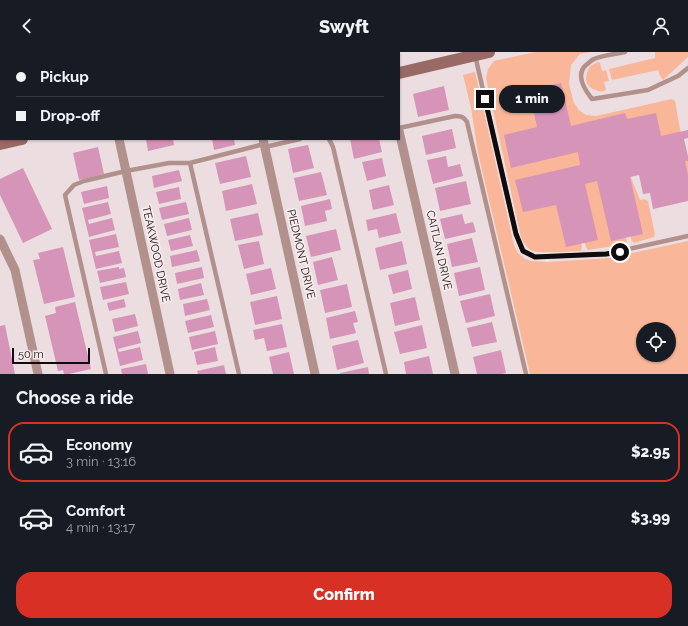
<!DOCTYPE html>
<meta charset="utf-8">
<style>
:root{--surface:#171b24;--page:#242831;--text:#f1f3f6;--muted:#9ea1a6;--line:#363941;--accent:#d93025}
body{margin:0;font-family:Raleway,sans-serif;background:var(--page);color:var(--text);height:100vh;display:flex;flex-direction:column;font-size:15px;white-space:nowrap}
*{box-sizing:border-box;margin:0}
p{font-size:13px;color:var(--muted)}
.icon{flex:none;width:22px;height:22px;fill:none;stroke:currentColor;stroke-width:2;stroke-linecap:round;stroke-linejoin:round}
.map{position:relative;height:322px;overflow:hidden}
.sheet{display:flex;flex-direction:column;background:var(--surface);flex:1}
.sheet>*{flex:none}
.hud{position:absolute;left:0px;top:0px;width:400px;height:88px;box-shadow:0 1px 3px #0004;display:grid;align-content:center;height:88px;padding:0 16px;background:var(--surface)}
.controls{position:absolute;left:636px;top:270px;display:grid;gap:8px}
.controls a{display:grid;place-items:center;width:40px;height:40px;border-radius:50%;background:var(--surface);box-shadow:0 1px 3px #0004;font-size:20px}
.scale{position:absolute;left:12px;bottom:10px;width:78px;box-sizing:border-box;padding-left:4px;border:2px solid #100c0d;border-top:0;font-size:11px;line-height:14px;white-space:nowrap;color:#100c0d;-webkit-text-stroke:3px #f9ebed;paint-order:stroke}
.end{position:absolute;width:18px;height:18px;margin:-9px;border:5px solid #100c0d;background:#fff;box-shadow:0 0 0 2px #fff}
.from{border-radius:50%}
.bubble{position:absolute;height:28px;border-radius:14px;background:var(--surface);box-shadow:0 1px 3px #0004;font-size:13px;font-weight:800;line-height:28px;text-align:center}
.hud b{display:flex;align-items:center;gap:14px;height:38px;font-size:15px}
.hud b+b{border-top:1px solid var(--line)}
.hud i{width:10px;height:10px;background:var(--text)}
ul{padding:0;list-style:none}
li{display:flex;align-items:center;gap:12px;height:60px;margin:0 8px 6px;padding:0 8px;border:2px solid transparent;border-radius:16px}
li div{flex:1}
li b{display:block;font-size:15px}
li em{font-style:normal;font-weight:800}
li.active{border-color:var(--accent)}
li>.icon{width:36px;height:36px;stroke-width:1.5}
h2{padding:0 16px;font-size:18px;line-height:48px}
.action{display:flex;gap:8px;margin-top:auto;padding:8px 16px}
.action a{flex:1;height:46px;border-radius:16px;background:var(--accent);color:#fff;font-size:16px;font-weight:800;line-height:46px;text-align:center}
header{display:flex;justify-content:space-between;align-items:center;height:52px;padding:0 16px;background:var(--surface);font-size:18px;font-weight:800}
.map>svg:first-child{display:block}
.green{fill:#f9b698;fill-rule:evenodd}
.building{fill:#d694b8}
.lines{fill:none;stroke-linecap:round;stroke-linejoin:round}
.lane{stroke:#b2918d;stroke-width:4.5}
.street{stroke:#b2918d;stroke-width:9}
.secondary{stroke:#996965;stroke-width:12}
.route{stroke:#100c0d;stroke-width:5}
.labels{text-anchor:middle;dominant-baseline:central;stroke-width:3.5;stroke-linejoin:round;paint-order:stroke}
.street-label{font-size:11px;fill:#100c0d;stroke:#f9ebed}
</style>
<header><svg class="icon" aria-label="back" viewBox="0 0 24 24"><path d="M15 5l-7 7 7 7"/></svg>Swyft<svg class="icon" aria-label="person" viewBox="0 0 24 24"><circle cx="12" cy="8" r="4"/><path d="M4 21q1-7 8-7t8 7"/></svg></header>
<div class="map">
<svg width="688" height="322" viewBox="0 0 688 322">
<rect width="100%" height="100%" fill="#ecdee0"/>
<!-- green -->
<path class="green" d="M535,0h55l-10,2 -9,11 -2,19 5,19 5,7 7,5 10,1 76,-17 3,2 5,28 8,30v37l-46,-22 -12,1 10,25 4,-1 4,2 7,33 -1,3 -20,6 -2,-2 -2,-6 -5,1 2,5 -1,3 -38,6 -2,-3 -2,-8 -4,1 2,7 -1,4c-10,0 -39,3 -48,0 -6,-2 -9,-8 -12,-14l-35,-159 2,-9 6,-8z
M655,0h33v5l-25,23 -3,-4 -2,-6 -46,10 -3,-11 46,-11z
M598,10l2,1 2,8 4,-1 3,11 -5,1 2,8c-4,2 -6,2 -10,0 -13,-4 -11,-14 -6,-24z
M475,20l39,173 4,8 7,6 7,2 15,1 62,-4 79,-17v133h-158l-52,-221 -7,-45 -8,-33zM643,277h26v26h-26z"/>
<!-- building -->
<path class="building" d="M561,31l10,43 54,-13 2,6 29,-6 5,23 27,-6v8l-4,1 4,17v5h-3l3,14v26l-35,8 -3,-16 -7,1 -4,-19 -9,2 13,57 -32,7 -14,-60 -12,3 13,56 -32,7 -10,-42 -33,7 -8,-32 65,-15 -2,-13 -67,16 -7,-33 33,-8 -8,-37z
M444,34l5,24 -31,7 -5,-23z
M452,77l4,19 -30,7 -4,-19z
M146,87h27l1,6 -26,6z
M212,87h22l1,6 -21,5z
M350,87h29l3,13 -28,7z
M308,93l6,23 -21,5 -5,-24z
M98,95l6,27 -25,6 -6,-27z
M246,104l5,21 -31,7 -5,-21z
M446,104l2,11 12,-3 3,12 -30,8 -6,-24z
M382,106l4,18 -19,5 -5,-19z
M23,116l29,61 -29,14 -23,-48v-16z
M179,118l3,11 -28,7 -2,-12z
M321,120l6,23 -28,6 -5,-23z
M466,129l5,23 -31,7 -5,-23z
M252,132l5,20 -31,7 -4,-20z
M389,133l5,20 -21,5 -4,-20z
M107,134l2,12 -25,6 -3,-12z
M179,135l2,12 -22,5 -3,-12z
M330,147l2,10 -7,2 2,10 -22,5 -4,-20z
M108,150l3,12 -23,6 1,4 23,-6 3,12 -26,7 -7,-29z
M186,150l3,12 -27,6 -3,-12z
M258,161l5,22 -28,6 -5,-22z
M396,161l5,20 -22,5 -2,-9 -9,2 -2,-11z
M462,162l3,10 8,-2 3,10 -31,7 -5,-20z
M189,166l3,12 -25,6 -3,-12z
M336,177l5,21 -30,7 -5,-21z
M116,182l3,13 -24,5 1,4 23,-5 3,12 -26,6 -7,-29z
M190,183l3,11 -22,5 -3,-11z
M472,186l6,24 -26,5 -5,-23z
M259,189l5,23 -20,5 -6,-24z
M402,189l5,23 -27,6 -5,-22z
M63,195l12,50 -31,7 -11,-44 7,-1 -2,-6z
M197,198l3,11 -28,6 -2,-11z
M332,205l6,23 -20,5 -5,-23z
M119,215v2l5,-1 2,9 -26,6 -3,-12z
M202,215l2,11 -27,6 -2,-11z
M480,215l5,23 -26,6 -5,-23z
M271,216l5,21 -25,6 -5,-21z
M408,218l4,19 -19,5 -5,-19z
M126,230l3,12 -26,6 -3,-13z
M201,231l3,12 -24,5 -2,-11z
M347,232l5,23 -27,6 -5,-23z
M490,242l5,22 -29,7 -6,-22z
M277,244l5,23 -27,6 -5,-23z
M415,245l5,23 -25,6 -5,-23z
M124,247l2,8 -17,4 -2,-8z
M207,247l3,11 -25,6 -2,-12z
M75,250l16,67 -22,5h-5l-1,-4 -5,1 -13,-55 11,-3 -1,-6z
M355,259l3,11 -5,1 3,10 -26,6 -4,-21z
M135,262l3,12 -23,6 -3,-13z
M211,263l3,12 -26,6 -3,-12z
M492,270l5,20 -25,5 -5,-19z
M282,272l5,23 -20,4 -3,-13 -9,2 -2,-10z
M5,273l10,49h-15v-48z
M422,273l5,23 -27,6 -6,-22z
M138,279l3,12 -23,6 1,3 21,-5 3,13 -23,6 -7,-29z
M215,279l3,13 -26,6 -3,-13z
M358,288l6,23 -27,7 -5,-24z
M215,295l3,14 -21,4 -3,-13z
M501,298l5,23 -5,1h-24l-4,-17z
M289,300l5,22h-21l-4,-17z
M429,304l4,18h-27l-2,-12z
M146,312l2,10h-26l-1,-5z
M224,313l2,9h-28l-1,-3z
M368,315l1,7h-29v-1z"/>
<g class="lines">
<!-- lane -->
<path class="lane" d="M625,0c-9,2 -22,3 -31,7 -3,1 -5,4 -8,6 -11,10 -2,24 6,34l56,-9 30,-14 10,-8
M78,1l5,-1
M475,3l41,179 7,17 12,6 71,-3 82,-18
M0,18h1
M399,76l56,-12c6,0 9,1 12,6l59,252
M329,87l4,8 53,227
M265,95l35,-8
M190,111l49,211
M106,322l-41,-179 9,-10 10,-4 42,-10 43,-8h21l74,-19"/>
<!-- street -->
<path class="street" d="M13,0v1
M399,79l56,243
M119,87l51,235
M263,87l52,235
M0,187l15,31 23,104"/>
<!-- secondary -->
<path class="secondary" d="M399,21l90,-21
M0,92l22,-5"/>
</g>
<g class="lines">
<!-- route -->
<path class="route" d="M485,47l31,135 7,17 12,6 71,-3 14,-2"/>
</g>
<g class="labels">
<!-- street labels -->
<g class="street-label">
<text transform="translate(439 198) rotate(77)">CAITLAN DRIVE</text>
<text transform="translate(156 202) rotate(78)">TEAKWOOD DRIVE</text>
<text transform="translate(301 202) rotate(77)">PIEDMONT DRIVE</text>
</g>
</g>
</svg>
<div class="controls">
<a><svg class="icon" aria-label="locate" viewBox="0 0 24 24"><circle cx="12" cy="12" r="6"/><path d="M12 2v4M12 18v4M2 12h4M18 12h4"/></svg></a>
</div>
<div class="scale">50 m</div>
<i class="end from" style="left:620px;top:200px"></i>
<i class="end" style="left:485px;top:47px"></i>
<div class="bubble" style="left:499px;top:33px;width:66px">1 min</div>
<div class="hud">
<b><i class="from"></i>Pickup</b>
<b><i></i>Drop-off</b>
</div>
</div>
<section class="sheet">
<h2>Choose a ride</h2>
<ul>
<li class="active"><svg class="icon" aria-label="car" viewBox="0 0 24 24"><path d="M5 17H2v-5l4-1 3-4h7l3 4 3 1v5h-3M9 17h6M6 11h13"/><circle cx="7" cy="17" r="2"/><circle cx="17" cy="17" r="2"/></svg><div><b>Economy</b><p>3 min · 13:16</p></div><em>$2.95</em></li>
<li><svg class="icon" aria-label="car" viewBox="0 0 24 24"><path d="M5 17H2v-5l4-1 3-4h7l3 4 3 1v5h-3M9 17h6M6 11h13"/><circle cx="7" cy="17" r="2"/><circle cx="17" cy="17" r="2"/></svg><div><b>Comfort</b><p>4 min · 13:17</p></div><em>$3.99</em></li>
</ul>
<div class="action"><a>Confirm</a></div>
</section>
